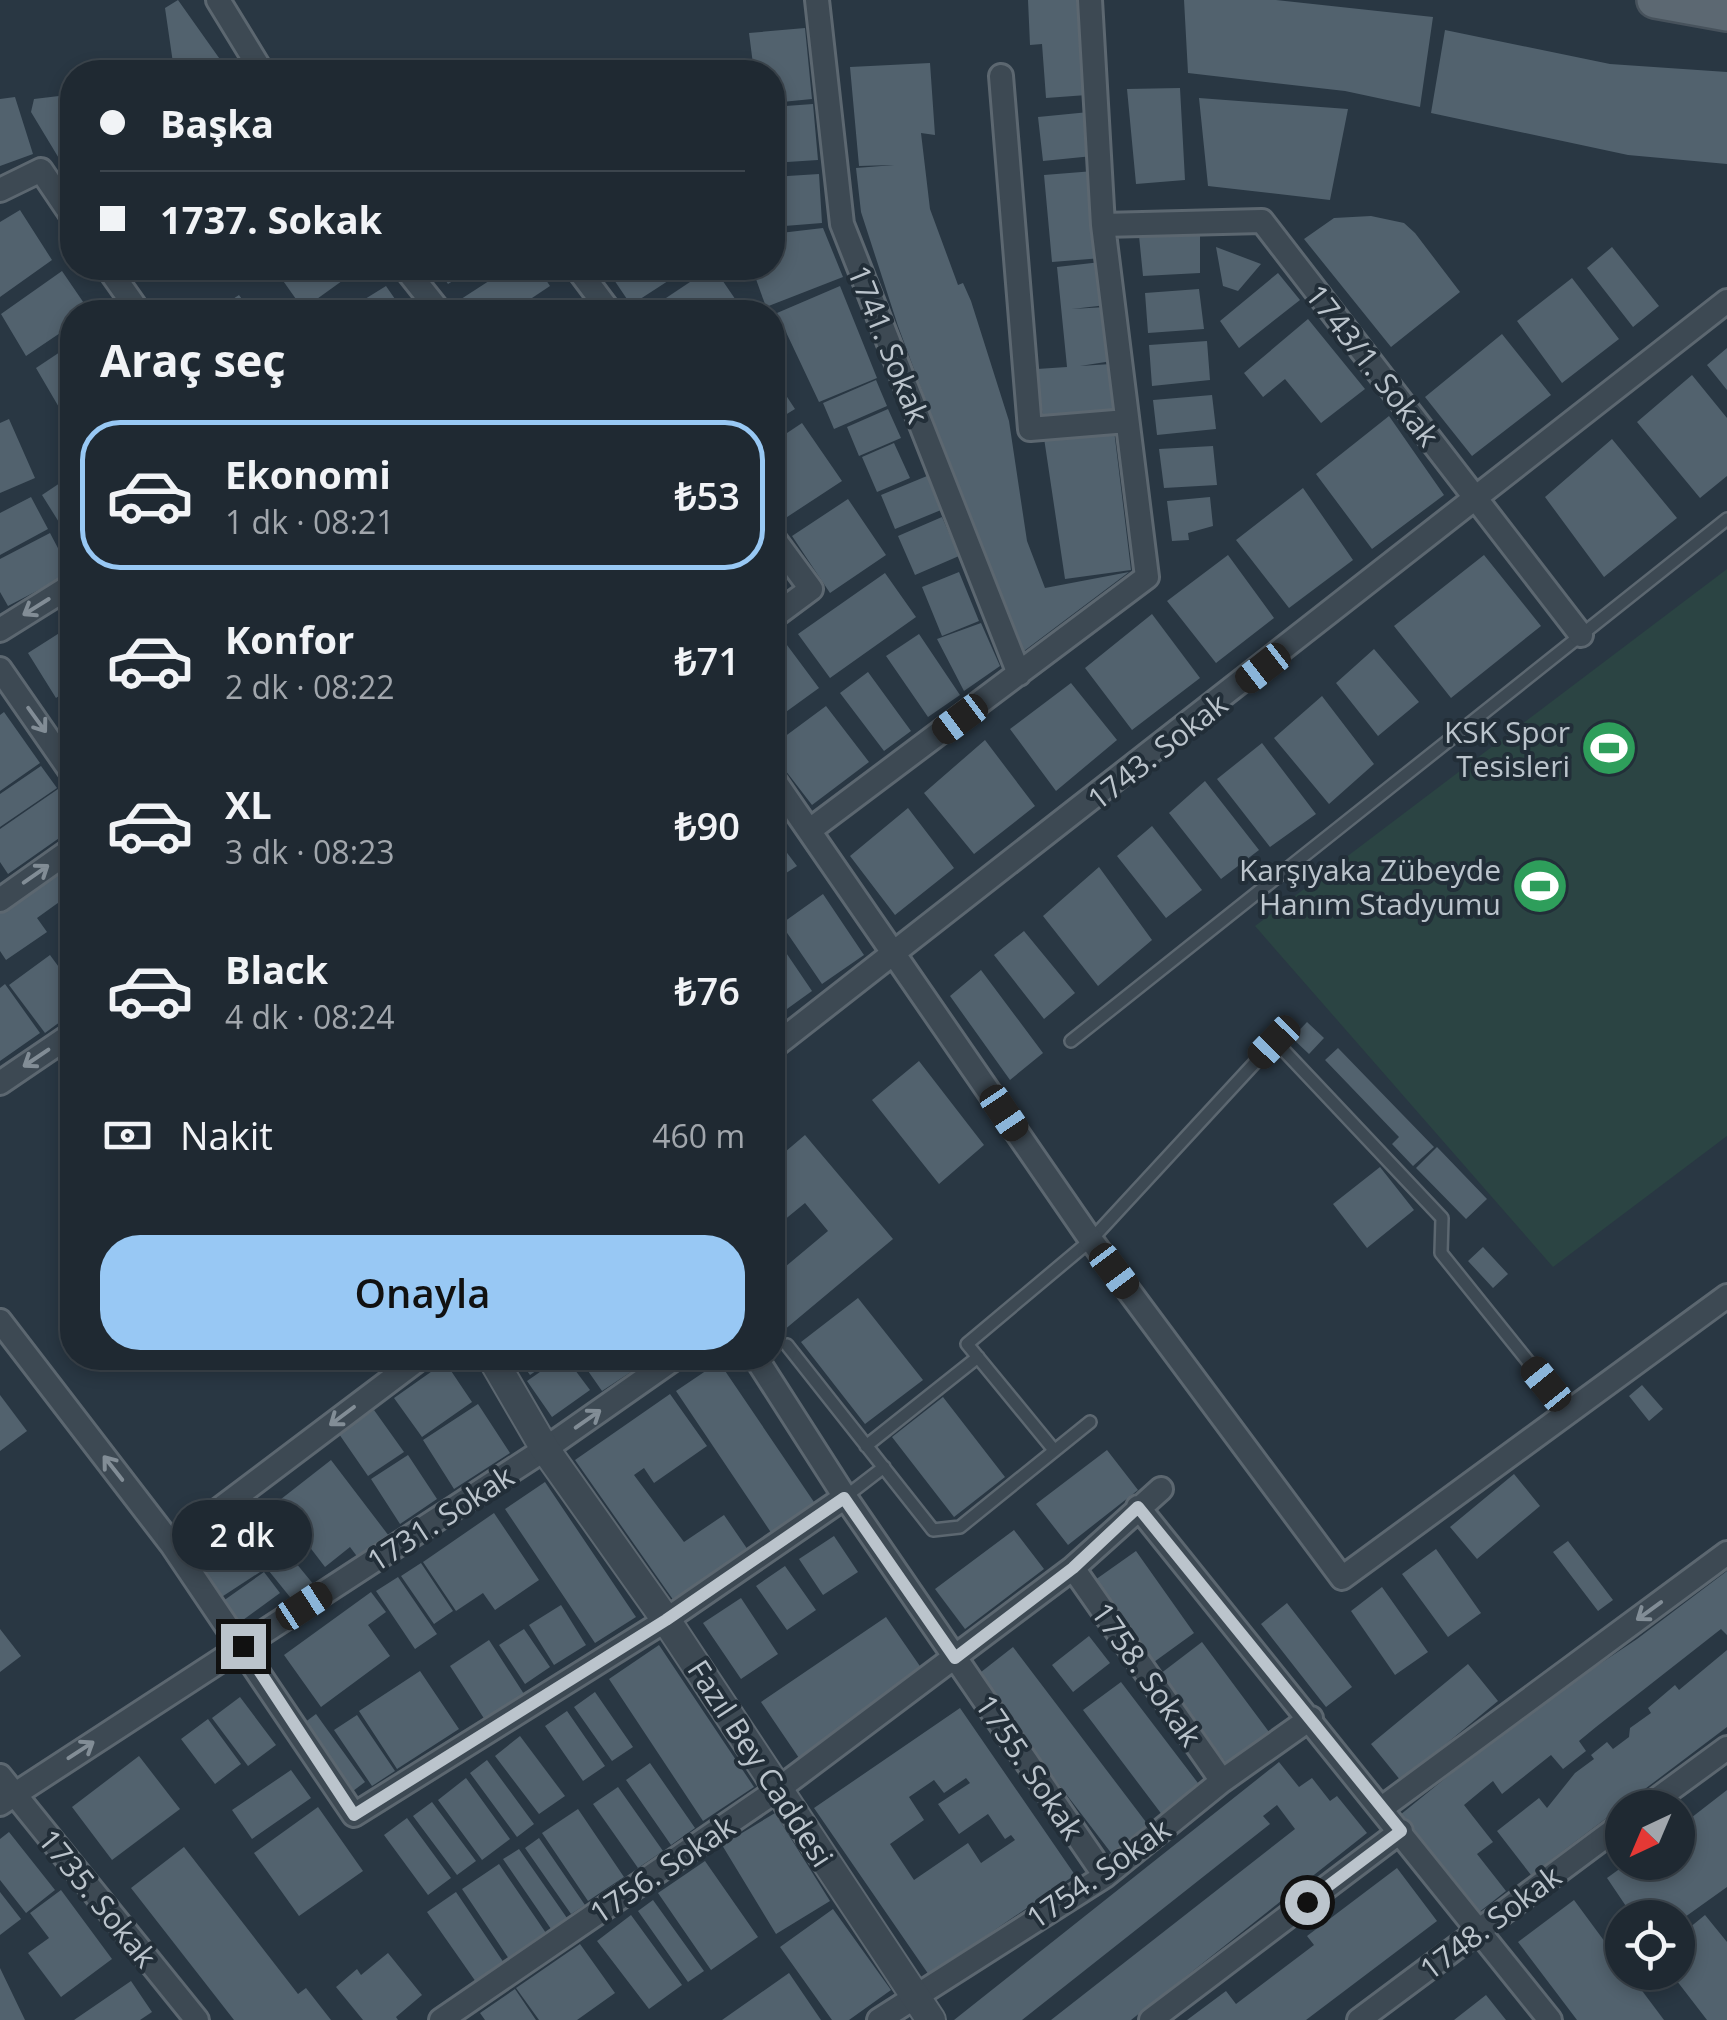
<!DOCTYPE html>
<html lang="tr">
<meta charset="utf-8">
<style>
:root{--surface:#1f2932;--page:#27313a;--text:#f1f3f6;--muted:#a1a6ac;--line:#3c454d;--accent:#98c8f4}
body{margin:0;font-family:"Open Sans",sans-serif;background:var(--page);color:var(--text);height:100vh;display:flex;flex-direction:column;font-size:38px;white-space:nowrap}
*{box-sizing:border-box;margin:0}
p{font-size:32px;color:var(--muted)}
.icon{flex:none;width:55px;height:55px;fill:none;stroke:currentColor;stroke-width:2;stroke-linecap:round;stroke-linejoin:round}
.map{position:relative;flex:1;overflow:hidden}
.details{position:absolute;left:60px;top:300px;width:725px;height:1070px;display:flex;flex-direction:column;background:var(--surface);border-radius:40px;box-shadow:0 5px 15px #0003,0 0 0 2px var(--line)}
.details>*{flex:none}
.banner{position:absolute;left:60px;top:60px;width:725px;height:220px;border-radius:40px;box-shadow:0 5px 15px #0003,0 0 0 2px var(--line);display:grid;align-content:center;height:220px;padding:0 40px;background:var(--surface)}
.needle{width:65px;rotate:224deg}
.controls{position:absolute;left:1605px;top:1790px;display:grid;gap:20px}
.controls a{display:grid;place-items:center;width:90px;height:90px;border-radius:50%;background:var(--surface);box-shadow:0 5px 15px #0003,0 0 0 2px var(--line);font-size:50px}
.end{position:absolute;width:45px;height:45px;margin:-22px;border:12px solid #bbc4cc;background:#111;box-shadow:0 0 0 5px #111}
.from{border-radius:50%}
.bubble{position:absolute;height:70px;border-radius:35px;background:var(--surface);box-shadow:0 5px 15px #0003,0 0 0 2px var(--line);font-size:32px;font-weight:600;line-height:70px;text-align:center}
.car{position:absolute;width:30px;height:60px;margin:-30px -15px;border-radius:12px;box-shadow:0 0 8px 2px #0007;background:linear-gradient(#222 24%,#8ab4d8 0 40%,#222 0 76%,#8ab4d8 0 86%,#222 0)}
.banner b{display:flex;align-items:center;gap:35px;height:95px;font-size:38px}
.banner b+b{border-top:2px solid var(--line)}
.banner i{width:25px;height:25px;background:var(--text)}
ul{padding:0;list-style:none}
li{display:flex;align-items:center;gap:30px;height:150px;margin:0 20px 15px;padding:0 20px;border:5px solid transparent;border-radius:40px}
li div{flex:1}
li b{display:block;font-size:38px}
li em{font-style:normal;font-weight:600}
li.selected{border-color:var(--accent)}
li>.icon{width:90px;height:90px;stroke-width:1.5}
h2{padding:0 40px;font-size:45px;line-height:120px}
.pay{display:flex;align-items:center;gap:25px;height:110px;padding:0 40px;font-size:38px}
.pay p{margin-inline-start:auto}
.action{display:flex;gap:20px;margin-top:auto;padding:20px 40px}
.action a{flex:1;height:115px;border-radius:40px;background:var(--accent);color:#111;font-size:40px;font-weight:600;line-height:115px;text-align:center}
.map>svg:first-child{display:block}
.green{fill:#2b4443}
.building{fill:#52626e;fill-rule:evenodd}
.lines{fill:none;stroke-linecap:round;stroke-linejoin:round}
.service-casing{stroke:#5c6770;stroke-width:16}
.minor-casing{stroke:#5c6770;stroke-width:28}
.tertiary-casing{stroke:#5c6770;stroke-width:32}
.primary-casing{stroke:#47525c;stroke-width:40}
.service{stroke:#3d4953;stroke-width:11}
.minor{stroke:#3d4953;stroke-width:22}
.tertiary{stroke:#3d4953;stroke-width:28}
.primary{stroke:#5c6872;stroke-width:35}
.oneway{stroke:#828d96}
.route{stroke:#bbc4cc;stroke-width:12}
.labels{text-anchor:middle;dominant-baseline:central;stroke-width:8;stroke-linejoin:round;paint-order:stroke}
.street-label{font-size:30px;fill:#bbc4cc;stroke:#222e38}
.poi-label{font-size:30px;fill:#bbc4cc;stroke:#222e38;text-anchor:end}
</style>
<div class="map">
<svg width="1727" height="2020" viewBox="0 0 1727 2020">
<rect width="100%" height="100%" fill="#293743"/>
<!-- green -->
<path class="green" d="M1727,569v567l-174,131 -298,-341z"/>
<!-- building -->
<path class="building" d="M178,0l51,72h-95l8,-7 24,3 7,-5 -8,-55z
M1028,0h53l6,95 -41,3 -4,-54 -12,1z
M1184,0h92l157,17 -13,90 -75,-16 -157,-18z
M805,28l7,71 -40,4v-31h-18l-5,-39z
M1445,30l165,34 117,8v92l-99,-9 -197,-42z
M293,62l94,8v2h-87z
M930,63l5,72 -14,-2 9,76 28,76 5,-2 8,18 38,120 18,120 18,47 84,-16 -109,82 -122,-328 -37,-114 -5,-44 38,-3 -35,1 -9,-99z
M72,85v88l-3,2 -38,-63 3,-13 25,-3z
M1180,88l5,92 -49,4 -9,-95z
M15,97l18,57 -33,12v-67z
M1199,98l149,11 -18,91 -122,-14z
M813,104l5,56 -46,3v-56z
M1089,112l4,44 -50,5 -5,-44z
M1094,171l8,87 -50,4 -8,-87z
M819,174l3,49 -50,4v-50z
M20,210l32,50 -52,37v-75z
M1371,216l33,7 11,10 45,59 -69,55 -87,-108 30,-21z
M823,228l20,49 -77,30 -14,-39h20v-34z
M1200,235v38l-57,3 -4,-40z
M1216,247l45,17 -23,27 -15,-5z
M1612,247l47,59 -26,21 -46,-59z
M1101,262l6,43 -35,4 34,-2 6,54 -32,5 31,-2 5,49 -73,5 -6,-49 30,-2 -10,-100z
M274,268h86l-57,41z
M437,268h37l-26,16z
M509,268h29l12,18 -39,26h-45l-8,-11z
M606,268h82l-57,37z
M714,268l30,44h-99l66,-44z
M62,271l28,41h-18v13l-46,31 -25,-42z
M1278,273l22,27 -61,48 -19,-27z
M1572,278l47,61 -57,44 -45,-62z
M386,286l18,26h-60z
M840,286l37,92 -58,24 -42,-89z
M1199,289l5,40 -56,4 -3,-40z
M239,295l12,17h-38z
M1308,319l57,70 -44,34 -36,-44 -22,18 -19,-24z
M1502,334l49,61 -79,61 -47,-59z
M1207,341l3,39 -58,6 -3,-41z
M72,344v57l-12,8 -24,-41z
M1727,348v42l-20,-25z
M772,374l23,35 -23,14z
M1692,375l35,43v58l-27,22 -63,-76z
M876,380l11,26 -53,23 -11,-26z
M1212,395l4,34 -59,6 -4,-35z
M888,409l13,29 -42,18 -12,-29z
M1389,416l55,79 -72,54 -56,-75z
M9,419l26,59 -35,15v-70z
M802,423l40,58 -61,40 -9,-13v-65z
M1114,430l17,140 -66,9 -21,-141z
M1612,439l65,79 -73,59 -59,-80z
M894,443l16,35 -33,14 -15,-35z
M1213,446l4,39 -53,3 -5,-39z
M72,475v68l-30,-48z
M927,476l14,34 -46,19 -14,-34z
M1303,488l50,72 -64,48 -53,-68z
M31,497l17,32 -48,26v-42z
M1210,497l3,29 -25,7 1,7 -17,1 -5,-40z
M848,499l38,56 -56,38 -38,-57z
M942,517l17,39 -44,19 -17,-39z
M50,533l21,40 -63,33 -8,-14v-33z
M1228,555l46,63 -58,45 -49,-62z
M1484,555l57,71 -90,72 -57,-72z
M959,572l20,49 -37,15 -20,-49z
M885,573l31,44 -86,61 -32,-44z
M1152,614l48,64 -68,52 -47,-62z
M981,623l19,43 -36,25 -27,-52z
M72,625v62l-16,11 -28,-45z
M919,634l41,61 -32,22 -42,-61z
M784,641l35,47 -47,34v-72z
M1374,649l45,53 -41,34 -42,-53z
M868,672l43,59 -27,20 -44,-58z
M1071,683l46,57 -61,51 -46,-62z
M1322,696l52,68 -45,40 -55,-66z
M826,706l43,56 -57,43 -40,-52v-7z
M4,712l36,51 -40,28v-76z
M985,740l50,66 -61,48 -50,-61z
M1262,743l54,71 -46,33 -53,-68z
M41,766l16,22 -57,39v-33z
M1205,781l54,69 -38,29 -52,-66z
M58,789l14,21v19l-64,45 -8,-12v-33z
M908,808l46,60 -59,47 -45,-59z
M1152,826l50,64 -36,28 -49,-62z
M772,833l25,33 -25,16z
M72,862v57l-10,-19 -25,18 10,14 -41,28 -6,-9v-37z
M1099,867l53,73 -54,46 -55,-70z
M823,894l41,61 -42,29 -41,-60z
M1024,931l51,62 -31,26 -50,-64z
M772,932l40,59 -32,23 -8,-12z
M50,955l22,30v28l-27,20 -36,-48z
M981,970l62,83 -33,27 -60,-84z
M5,984l35,49 -40,28v-73z
M1307,1022l17,16 -15,16 -17,-16z
M1338,1048l96,99 -21,19 -21,-22 7,-7 -74,-77z
M919,1061l65,84 -45,39 -67,-84z
M805,1135l88,104 -116,97 -5,-6v-66l7,8 49,-41 -23,-28 -33,27v-67z
M1437,1147l50,52 -21,20 -50,-51z
M1380,1167l34,43 -47,38 -34,-44z
M1483,1247l25,27 -15,14 -25,-27z
M858,1298l65,82 -58,44 -64,-82z
M518,1358h37l-25,17z
M560,1358h6l24,32 -38,27 -25,-36z
M579,1358h73l-50,33z
M445,1362l27,40 -50,35 -28,-39z
M719,1362l97,143 -44,29 -96,-143z
M1642,1385l21,24 -14,12 -20,-25z
M670,1394l37,52 -53,37 -10,-15 -10,7 50,67 40,-27 24,35 -74,51 -99,-141z
M0,1395l27,36 -27,20z
M943,1397l62,80 -51,40 -62,-80z
M478,1404l32,49 -56,36 -31,-49z
M374,1410l30,42 -36,24 -29,-42z
M1107,1450l31,40 -70,55 -32,-41z
M408,1455l29,44 -37,25 -29,-45z
M331,1460l58,76 -30,23 -9,-12 -25,20 -49,-64z
M1514,1474l26,32 -63,53 -27,-32z
M545,1482l91,135 -41,26 -90,-134z
M255,1513l59,72 -20,17 -59,-73z
M494,1513l45,67 -44,30 -12,-17 -27,18 -33,-49z
M234,1528l29,42 -49,32 -28,-42z
M1014,1530l30,39 -79,60 -30,-40z
M834,1536l24,36 -35,23 -24,-36z
M1568,1541l45,59 -15,11 -45,-59z
M1436,1549l45,64 -33,24 -46,-63z
M1136,1551l58,82 -40,29 -59,-82z
M421,1563l32,48 -19,13 -33,-48z
M785,1566l31,44 -29,20 -31,-44z
M1727,1571v64l-6,-6 -125,98 -17,14 7,10 -23,18 -12,-14 -49,39 -9,-13 -29,24 29,37 -16,12 29,37 -28,22 -78,-98 122,-99 115,-77z
M264,1572l16,21 -48,35 -16,-22z
M398,1577l39,57 -22,15 -39,-58z
M1382,1587l46,65 -33,23 -44,-64z
M371,1592l15,20 -18,13 22,31 -69,51 -37,-52z
M741,1598l37,56 -37,25 -38,-56z
M1287,1603l65,84 -26,20 -65,-83z
M561,1605l25,40 -32,20 -25,-40z
M886,1617l38,55 -125,86 -38,-56z
M0,1629l21,27 -21,16z
M524,1629l26,38 -25,17 -26,-39z
M1089,1636l21,27 -37,29 -21,-27z
M489,1640l35,54 -39,26 -35,-54z
M1202,1642l67,90 -42,32 -67,-90z
M659,1645l95,142 -51,34 -94,-142z
M1013,1647l139,183 -37,28 -139,-182z
M1727,1650v77l-196,148 -34,-44 42,-33 8,10 28,-35 19,-14 -3,-4 16,-13 6,7 16,-12 1,-9 21,-15 -3,-5 27,-23 4,5z
M1468,1664l30,37 -97,80 -30,-37z
M420,1671l39,58 -62,40 -38,-58z
M1121,1682l80,105 -38,29 -80,-106z
M595,1692l38,55 -21,14 -38,-54z
M240,1697l36,48 -28,21 -36,-48z
M960,1708l115,167 -146,100 -115,-167zM966,1778l4,5 -32,21 21,30 29,-20 17,25 6,-4 4,5 -34,23 -13,-20 -54,37 -24,-36 34,-24 -15,-23 25,-17 10,13z
M567,1711l38,55 -22,15 -38,-55z
M316,1714l49,68 -16,12 -49,-68z
M357,1715l38,56 -23,15 -38,-56z
M208,1719l33,45 -26,20 -34,-45z
M520,1736l45,60 -26,18 -44,-58z
M139,1756l41,53 -68,51 -40,-53z
M487,1760l47,64 -17,13 -47,-64z
M1279,1762l20,25 13,-9 18,23 7,-5 30,37 -236,187h-80l244,-191 -18,-24 -14,11 7,8 -248,196h-68z
M650,1763l45,65 -24,17 -45,-65z
M291,1770l20,28 -59,41 -20,-29z
M466,1778l44,61 -28,21 -44,-60z
M618,1787l45,64 -25,17 -45,-64z
M1727,1790v97l-49,35v-4h-44l-27,-40 22,-16h49v-34z
M432,1802l44,59 -19,14 -44,-59z
M318,1807l45,64 -64,45 -45,-63z
M578,1809l46,68 -36,24 -46,-68z
M775,1813l55,88 -54,33 -54,-89z
M407,1818l44,60 -23,17 -44,-60z
M9,1832l46,58 -29,23 -26,-33v-41z
M539,1838l46,67 -14,9 -46,-66z
M184,1847l114,147 8,-6 25,32h-97l-103,-132z
M519,1849l48,69 -16,11 -48,-70z
M705,1861l53,76 -47,33 -53,-77z
M499,1864l47,69 -37,26 -47,-70z
M1397,1868l40,53 -131,99h-119l39,-29 10,13 78,-59 -7,-9z
M61,1890l51,69 -51,38 -33,-44 21,-15 -19,-25z
M0,1892l21,27 -21,16z
M456,1892l48,71 -28,19 -49,-70z
M653,1900l51,71 -16,11 -50,-71z
M1574,1900l48,65v7h6l36,48h-87l-59,-78z
M833,1909l58,81 -42,30h-17l-52,-73z
M631,1915l51,70 -33,24 -52,-68z
M1705,1915l22,27v78h-20l-37,-48h8v-35z
M580,1944l35,49 -38,27h-38l-23,-32z
M388,1953l34,42 -26,22 2,3h-35l-27,-33 21,-18 4,6z
M0,1968l25,52h-25z
M789,1973l32,47h-99z
M131,1981l21,31 -12,8h-66z
M515,1989l21,31h-51l-5,-7z
M1486,1995l20,25h-52z"/>
<g class="lines">
<!-- service casing -->
<g class="service-casing">
<path id="service" d="M1071,1041l656,-522
M787,1345l146,185 27,-3 130,-105
M866,1446l112,-89
M1054,1450l-87,-106 124,-104 184,-199 167,177 -1,35 127,158
M845,1497l39,-30"/>
</g>
<!-- minor casing -->
<g class="minor-casing">
<path id="minor" d="M218,0l44,72
M817,0l25,224 177,450
M1001,76l29,353 97,-8
M0,190l41,-20 31,46
M1103,225l159,-4 319,414
M108,268l31,44
M405,268l35,44
M577,268l33,44
M772,536l39,53 -39,29
M0,630l72,-45
M0,669l72,104
M772,777l319,463 251,338 385,-282
M810,830l337,-253 -44,-352 -13,-225
M0,900l72,-51
M772,1048l955,-747
M0,1083l72,-49
M0,1321l172,224 182,270 312,-195 179,-123
M756,1358l89,139 260,379
M1138,1507l412,513
M172,1545l248,-187
M1073,1568l149,213
M0,1776l197,244
M0,1804l545,-355 130,-91
M1382,1808l345,-255
M1645,1808l82,-60
M441,2020l339,-232 293,-220 88,-79
M879,2020l226,-144 117,-95 89,-63
M1151,2020l250,-189
M1359,2020l263,-196"/>
</g>
<!-- tertiary casing -->
<g class="tertiary-casing">
<path id="tertiary" d="M492,1358l53,91 121,171 265,400"/>
</g>
<!-- primary casing -->
<g class="primary-casing">
<path id="primary" d="M1655,0l72,13"/>
</g>
<!-- service -->
<use href="#service" class="service"/>
<!-- minor -->
<use href="#minor" class="minor"/>
<!-- tertiary -->
<use href="#tertiary" class="tertiary"/>
<!-- primary -->
<use href="#primary" class="primary"/>
</g>
<!-- one-way arrows -->
<defs><path id="oneway-shaft" d="M-6 0H5M1.5-3L5.5 0L1.5 3" fill="none" stroke-width="1.6" stroke-linecap="round" stroke-linejoin="round" transform="scale(2.5)"/></defs>
<g class="oneway">
<use href="#oneway-shaft" transform="translate(36 607) rotate(148)"/>
<use href="#oneway-shaft" transform="translate(37 720) rotate(54)"/>
<use href="#oneway-shaft" transform="translate(36 874) rotate(-35)"/>
<use href="#oneway-shaft" transform="translate(36 1058) rotate(146)"/>
<use href="#oneway-shaft" transform="translate(342 1416) rotate(143)"/>
<use href="#oneway-shaft" transform="translate(588 1419) rotate(-35)"/>
<use href="#oneway-shaft" transform="translate(113 1468) rotate(-128)"/>
<use href="#oneway-shaft" transform="translate(1649 1611) rotate(144)"/>
<use href="#oneway-shaft" transform="translate(81 1750) rotate(-33)"/>
</g>
<g class="lines">
<!-- route -->
<path class="route" d="M243,1646l111,169 312,-195 178,-122 111,160 118,-90 65,-61 263,324 -94,71"/>
</g>
<!-- icons -->
<defs>
<g id="stadium-disc" transform="scale(2.875)"><circle r="9.5" fill="#2e9e5b" stroke="#222e38"/><path d="M0-5a6.5 5 0 1 0 0 10a6.5 5 0 1 0 0-10ZM-3.5-1.8h7v3.6h-7Z" fill="#fff"/></g>
</defs>
<g fill-rule="evenodd">
<use href="#stadium-disc" x="1609" y="748"/>
<use href="#stadium-disc" x="1540" y="886"/>
</g>
<g class="labels">
<!-- street labels -->
<g class="street-label">
<text transform="translate(889 344) rotate(68)">1741. Sokak</text>
<text transform="translate(1373 365) rotate(52)">1743/1. Sokak</text>
<text transform="translate(1157 751) rotate(-38)">1743. Sokak</text>
<text transform="translate(440 1518) rotate(-33)">1731. Sokak</text>
<text transform="translate(1147 1674) rotate(55)">1758. Sokak</text>
<text transform="translate(761 1763) rotate(57)">Fazıl Bey Caddesi</text>
<text transform="translate(1030 1767) rotate(56)">1755. Sokak</text>
<text transform="translate(662 1869) rotate(-34)">1756. Sokak</text>
<text transform="translate(1098 1873) rotate(-35)">1754. Sokak</text>
<text transform="translate(98 1898) rotate(51)">1735. Sokak</text>
<text transform="translate(1490 1922) rotate(-37)">1748. Sokak</text>
</g>
<!-- poi labels -->
<g class="poi-label">
<text x="1570" y="731">KSK Spor<tspan x="1570" dy="34">Tesisleri</tspan></text>
<text x="1501" y="869">Karşıyaka Zübeyde<tspan x="1501" dy="34">Hanım Stadyumu</tspan></text>
</g>
</g>
</svg>
<div class="controls">
<a><svg class="needle" viewBox="-14 -14 28 28"><path d="M0-13l5 13h-10z" fill="#e53935"/><path d="M0 13l5-13h-10z" fill="#a1a6ac"/></svg></a>
<a><svg class="icon" aria-label="locate" viewBox="0 0 24 24"><circle cx="12" cy="12" r="6"/><path d="M12 2v4M12 18v4M2 12h4M18 12h4"/></svg></a>
</div>
<i class="end from" style="left:1307px;top:1902px"></i>
<i class="end" style="left:243px;top:1646px"></i>
<div class="bubble" style="left:172px;top:1500px;width:140px">2 dk</div>
<i class="car" style="left:1263px;top:668px;rotate:232deg"></i>
<i class="car" style="left:960px;top:719px;rotate:233deg"></i>
<i class="car" style="left:1274px;top:1042px;rotate:224deg"></i>
<i class="car" style="left:1004px;top:1113px;rotate:146deg"></i>
<i class="car" style="left:1114px;top:1271px;rotate:143deg"></i>
<i class="car" style="left:1546px;top:1384px;rotate:321deg"></i>
<i class="car" style="left:304px;top:1606px;rotate:57deg"></i>
<div class="banner">
<b><i class="from"></i>Başka</b>
<b><i></i>1737. Sokak</b>
</div>
<section class="details">
<h2>Araç seç</h2>
<ul>
<li class="selected"><svg class="icon" aria-label="car" viewBox="0 0 24 24"><path d="M5 17H2v-5l4-1 3-4h7l3 4 3 1v5h-3M9 17h6M6 11h13"/><circle cx="7" cy="17" r="2"/><circle cx="17" cy="17" r="2"/></svg><div><b>Ekonomi</b><p>1 dk · 08:21</p></div><em>₺53</em></li>
<li><svg class="icon" aria-label="car" viewBox="0 0 24 24"><path d="M5 17H2v-5l4-1 3-4h7l3 4 3 1v5h-3M9 17h6M6 11h13"/><circle cx="7" cy="17" r="2"/><circle cx="17" cy="17" r="2"/></svg><div><b>Konfor</b><p>2 dk · 08:22</p></div><em>₺71</em></li>
<li><svg class="icon" aria-label="car" viewBox="0 0 24 24"><path d="M5 17H2v-5l4-1 3-4h7l3 4 3 1v5h-3M9 17h6M6 11h13"/><circle cx="7" cy="17" r="2"/><circle cx="17" cy="17" r="2"/></svg><div><b>XL</b><p>3 dk · 08:23</p></div><em>₺90</em></li>
<li><svg class="icon" aria-label="car" viewBox="0 0 24 24"><path d="M5 17H2v-5l4-1 3-4h7l3 4 3 1v5h-3M9 17h6M6 11h13"/><circle cx="7" cy="17" r="2"/><circle cx="17" cy="17" r="2"/></svg><div><b>Black</b><p>4 dk · 08:24</p></div><em>₺76</em></li>
</ul>
<div class="pay"><svg class="icon" aria-label="cash" viewBox="0 0 24 24"><path d="M3 7h18v10H3z"/><circle cx="12" cy="12" r="2"/></svg>Nakit<p>460 m</p></div>
<div class="action"><a>Onayla</a></div>
</section>
</div>
